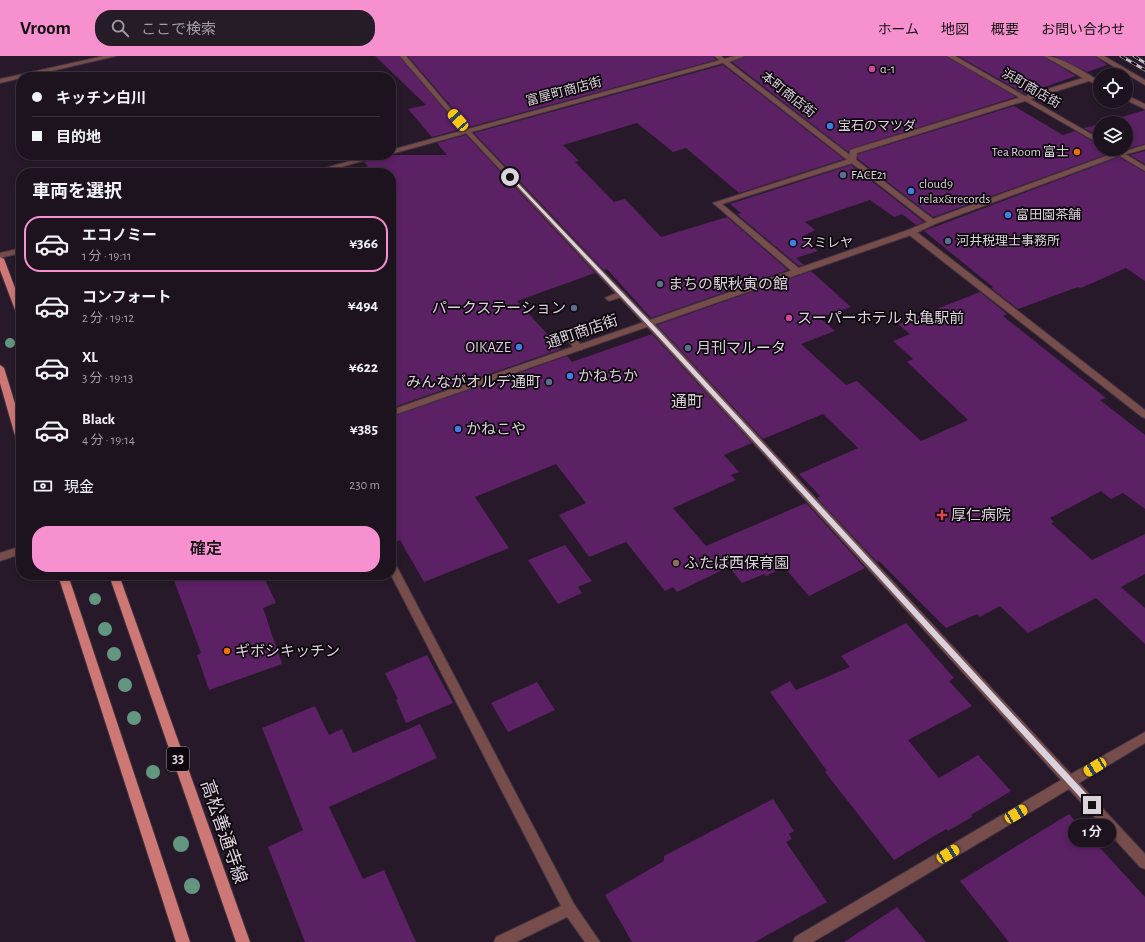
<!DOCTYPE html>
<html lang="ja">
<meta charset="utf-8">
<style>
:root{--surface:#1d131f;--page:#251c28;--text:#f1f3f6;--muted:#a09ea4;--line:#3b323d;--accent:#f690cf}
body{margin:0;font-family:"Alegreya Sans","Noto Sans JP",sans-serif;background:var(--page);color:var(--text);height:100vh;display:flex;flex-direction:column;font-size:15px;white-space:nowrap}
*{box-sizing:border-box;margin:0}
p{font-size:13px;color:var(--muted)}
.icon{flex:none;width:22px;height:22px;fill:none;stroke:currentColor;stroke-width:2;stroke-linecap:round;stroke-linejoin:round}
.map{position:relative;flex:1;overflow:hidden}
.details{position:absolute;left:16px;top:112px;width:380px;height:412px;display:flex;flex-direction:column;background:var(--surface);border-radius:16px;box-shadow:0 2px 6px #0003,0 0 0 1px var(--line)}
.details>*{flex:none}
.hud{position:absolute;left:16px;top:16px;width:380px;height:88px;border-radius:16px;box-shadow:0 2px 6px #0003,0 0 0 1px var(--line);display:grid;align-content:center;height:88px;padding:0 16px;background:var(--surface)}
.controls{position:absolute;left:1093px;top:12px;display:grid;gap:8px}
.controls a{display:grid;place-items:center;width:40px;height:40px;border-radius:50%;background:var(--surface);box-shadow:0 2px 6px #0003,0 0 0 1px var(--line);font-size:20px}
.end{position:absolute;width:18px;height:18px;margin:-9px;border:5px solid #dbd2dd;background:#111;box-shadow:0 0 0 2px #111}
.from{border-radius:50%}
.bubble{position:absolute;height:28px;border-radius:14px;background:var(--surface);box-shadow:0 2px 6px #0003,0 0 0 1px var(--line);font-size:13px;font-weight:600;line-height:28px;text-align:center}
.car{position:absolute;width:12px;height:24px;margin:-12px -6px;border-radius:5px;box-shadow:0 0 3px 1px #0007;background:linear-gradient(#f5c518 24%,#345 0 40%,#f5c518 0 76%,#345 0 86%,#f5c518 0)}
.hud b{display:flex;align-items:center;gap:14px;height:38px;font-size:15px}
.hud b+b{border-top:1px solid var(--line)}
.hud i{width:10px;height:10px;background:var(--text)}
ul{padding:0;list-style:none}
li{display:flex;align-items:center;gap:12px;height:56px;margin:0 8px 6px;padding:0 8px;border:2px solid transparent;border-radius:16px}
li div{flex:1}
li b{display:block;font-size:15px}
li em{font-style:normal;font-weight:600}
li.on{border-color:var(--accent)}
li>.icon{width:36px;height:36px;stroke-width:1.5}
h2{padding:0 16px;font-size:18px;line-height:48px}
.pay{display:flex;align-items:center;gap:10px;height:44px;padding:0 16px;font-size:15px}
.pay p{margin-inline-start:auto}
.action{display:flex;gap:8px;margin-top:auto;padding:8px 16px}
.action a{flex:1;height:46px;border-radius:16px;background:var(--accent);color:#111;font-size:16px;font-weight:600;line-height:46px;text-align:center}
header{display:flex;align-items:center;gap:24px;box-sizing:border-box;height:56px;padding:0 20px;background:var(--accent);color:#111}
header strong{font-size:19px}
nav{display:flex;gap:22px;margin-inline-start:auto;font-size:14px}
.search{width:280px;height:36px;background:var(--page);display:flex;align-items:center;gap:10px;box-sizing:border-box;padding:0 14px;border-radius:16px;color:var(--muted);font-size:15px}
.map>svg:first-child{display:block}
.building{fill:#5c2065}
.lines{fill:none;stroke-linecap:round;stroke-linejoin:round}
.service-casing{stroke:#403342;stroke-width:2}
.pedestrian-casing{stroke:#403342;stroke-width:2}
.minor-casing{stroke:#403342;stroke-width:2}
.tertiary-casing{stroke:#403342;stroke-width:2}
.primary-casing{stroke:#403342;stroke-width:2}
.service{fill:#764d4b;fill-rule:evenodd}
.pedestrian{fill:#764d4b;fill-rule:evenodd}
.minor{fill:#764d4b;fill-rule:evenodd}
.tertiary{fill:#764d4b;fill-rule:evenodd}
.primary{fill:#ce7875;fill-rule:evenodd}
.rail-casing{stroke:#c1b7c3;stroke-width:3}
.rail{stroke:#0d070d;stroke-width:2;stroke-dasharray:6;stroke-linecap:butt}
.tree{fill:#63967e}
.route{fill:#dbd2dd}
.hotel-dot{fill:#d1479c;stroke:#0d070d;stroke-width:1.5}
.shop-dot{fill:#3f7fe0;stroke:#0d070d;stroke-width:1.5}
.food-dot{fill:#e8710a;stroke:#0d070d;stroke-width:1.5}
.service-dot{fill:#5c6f8a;stroke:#0d070d;stroke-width:1.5}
.health-dot{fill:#e0444e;stroke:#0d070d;stroke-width:1.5}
.education-dot{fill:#8d6e63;stroke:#0d070d;stroke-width:1.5}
.labels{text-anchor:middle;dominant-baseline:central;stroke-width:3.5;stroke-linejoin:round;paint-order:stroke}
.far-poi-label{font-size:13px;fill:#dbd2dd;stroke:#0d070d;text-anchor:start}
.far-street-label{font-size:13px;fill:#dbd2dd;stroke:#0d070d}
.shield{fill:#0d070d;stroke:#9d959f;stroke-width:1}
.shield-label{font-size:14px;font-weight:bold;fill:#dbd2dd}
.poi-label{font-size:15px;fill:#dbd2dd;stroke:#0d070d;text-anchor:start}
.street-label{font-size:15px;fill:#dbd2dd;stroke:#0d070d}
.neighbourhood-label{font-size:16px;fill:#dbd2dd;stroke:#0d070d}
.near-street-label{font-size:18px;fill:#dbd2dd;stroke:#0d070d}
</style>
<header>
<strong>Vroom</strong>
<div class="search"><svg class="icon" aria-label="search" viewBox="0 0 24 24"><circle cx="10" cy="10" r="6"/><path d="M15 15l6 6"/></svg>ここで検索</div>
<nav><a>ホーム</a><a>地図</a><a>概要</a><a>お問い合わせ</a></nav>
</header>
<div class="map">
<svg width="1145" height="886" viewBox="0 0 1145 886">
<rect width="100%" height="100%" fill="#271929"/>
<!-- building -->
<path class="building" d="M375,0h24l62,73 -29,8 -24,-28 18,-4z
M408,0h305l3,4 -247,67z
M746,0h200l70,41 -166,52 -2,3 -116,-90z
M958,0h85l33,20 -51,18z
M1054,0h41l12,9 -20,7z
M723,9l121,94 -105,34 -53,-45 -13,4 -36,-29 -74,22 16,16 -4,1 39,40 11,-3 36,38 66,-20 61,53 -137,48 -44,-49 -3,1 -130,-137z
M1014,50l49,29 12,-4 25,14v4h7l4,4 -178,64 -75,-58v-5z
M1145,54v34l-23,6 -2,-1h6v-26h-24z
M1100,68v13l-16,-9z
M466,79l129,138 -78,28 44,48 -170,59v-235h-18l-9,-11 20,-7h63l-10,-12z
M1145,95v13l-15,-9z
M1119,101l26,15v109l-19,-13 -45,20 -3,-1 -60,22 -27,-21 2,-1 -69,-56z
M851,109l73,57 -8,3 -14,-11 -8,3 -24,-17 -65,22 10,8 -13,7 16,14 -22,7 8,7 -5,1 -62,-52 4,-1 -11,-9z
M811,215l40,36 -31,11 15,13 -34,13 45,41 11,-4 64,60 47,-21 -61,-58 6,-3 -20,-18 17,-7 -12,-10 82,-32 27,22 -4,2 103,82 -6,2 45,35v74l-22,-16 -12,6 -10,-8 -51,27 4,4 -3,1 41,37 53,-26v40l-24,13 24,21v36l-49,-46 -68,35 -28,-27 -20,11 -3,-3 -31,14 -67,-67 -2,1 -60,-64 3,-2 -21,-22 59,-26 -35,-34 -60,25 -106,-114z
M652,278l100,109 -28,12 15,17 -8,3 5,5 -63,28 33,38 100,-43 59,65 -56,28 -25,-29 -18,9 -2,-2 -22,9 -13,-16 -52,25 -4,-5 -8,4 -39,-49 -37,15 -30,-42 27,-12 -30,-39 -81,33 34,51 -85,34 -24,-42 -9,4v-127l176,-61 5,6z
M565,489l27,36 -14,6 4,6 -24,11 -30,-44z
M172,519h91l13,28 -13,5 19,56 -73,26 -12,-35 4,-2z
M906,567l48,55 -5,3 23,25 -64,34 31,38 39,-23 33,36 -40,24 1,2 -24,14 -2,-2 -52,31 -69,-88 2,-1 -57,-79 20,-11 6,9 54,-23 -9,-11z
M427,599l26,48 -47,20 -10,-23 2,-1 -13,-26z
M537,626l18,28 -47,22 -17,-29z
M315,650l14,29 13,-6 11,24 67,-29 17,34 -108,49 34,72 21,-9 32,72h-111l-37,-95 35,-17 -41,-102z
M773,743l21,32 -5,3 3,5 -6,3 41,60 -72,40h-123l-27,-47 59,-34v-5z
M1069,758l76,83v45h-136l-49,-61z
M897,851l29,35h-82z"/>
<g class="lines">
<!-- service casing -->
<g class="service-casing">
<path id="service" d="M621,235l3,1v4l-15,5 -4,-3z
M571,281c5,2 10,7 12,11l-1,2h-6l-9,-10 1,-2z"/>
</g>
<!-- pedestrian casing -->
<g class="pedestrian-casing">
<path id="pedestrian" d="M735,0h10l-16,6 204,157 184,-67 7,2 -189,70 -21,10 -523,182v-6l517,-180 19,-8 -204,-159 -332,91v-4z
M371,99h12l-63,18h-12z
M21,192v5l-21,5v-5z"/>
</g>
<!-- minor casing -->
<g class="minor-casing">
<path id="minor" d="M104,0h12l-116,27v-4z
M400,0h6l63,74 108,114 83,86 411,444 74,-42v11l-66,40 66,71v15l-5,-2 -71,-78 -256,153h-20l2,-5 266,-157 -407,-446 -189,-202z
M714,0h7l6,5 -5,1z
M1044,0c17,0 41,17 56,25v5l-11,-5 -232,72 -1,9 -134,42 79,66v4h-6l-82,-71 136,-44 1,-9 233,-72z
M1096,0h8l41,24v5z
M1126,39l19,9v5l-19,-9z
M1145,89v4l-25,7 -4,-2z
M908,174h6l231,180v8l-3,-1 -234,-183z
M391,505l4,1 1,3 178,339 26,38h-15l-18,-25 -51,25h-22l2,-5 65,-31 -170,-331z"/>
</g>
<!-- tertiary casing -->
<g class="tertiary-casing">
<path id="tertiary" d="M947,0h8l145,83v5z
M1108,93h9l28,17v5z
M21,490v8l-21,7v-8z"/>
</g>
<!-- primary casing -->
<g class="primary-casing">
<path id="primary" d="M0,201l4,2 17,45v14l-4,-3 -17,-45z
M0,309l4,3 17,55v19l-5,-3 -16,-56z
M58,519h10l122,367h-14z
M109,519h10l131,367h-14z"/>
</g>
<!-- service -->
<use href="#service" class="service"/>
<!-- pedestrian -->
<use href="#pedestrian" class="pedestrian"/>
<!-- minor -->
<use href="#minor" class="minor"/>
<!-- tertiary -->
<use href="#tertiary" class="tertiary"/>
<!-- primary -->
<use href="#primary" class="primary"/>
<!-- rail casing -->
<g class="rail-casing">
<path id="rail" d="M1121,0l24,14
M1134,0l11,7"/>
</g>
<!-- rail -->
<use href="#rail" class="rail"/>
</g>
<!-- trees -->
<g class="tree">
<circle cx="10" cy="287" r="5"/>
<circle cx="95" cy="543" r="6"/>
<circle cx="105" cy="573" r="7"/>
<circle cx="114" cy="598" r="7"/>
<circle cx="125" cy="629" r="7"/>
<circle cx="134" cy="662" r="7"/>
<circle cx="153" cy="716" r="7"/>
<circle cx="181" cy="788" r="8"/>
<circle cx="192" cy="830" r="8"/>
</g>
<!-- route -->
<path class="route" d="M508,120h3l148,155 435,471v5h-5l-434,-474z"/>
<!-- markers -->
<g class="hotel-dot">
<circle cx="872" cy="13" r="4"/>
<circle cx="789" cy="262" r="4"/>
</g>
<g class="shop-dot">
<circle cx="830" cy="70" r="4"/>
<circle cx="911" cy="135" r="4"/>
<circle cx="1008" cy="159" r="4"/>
<circle cx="793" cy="187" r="4"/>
<circle cx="519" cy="291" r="4"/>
<circle cx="570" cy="320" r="4"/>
<circle cx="458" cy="373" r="4"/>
</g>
<g class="food-dot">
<circle cx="1077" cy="96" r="4"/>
<circle cx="227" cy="595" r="4"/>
</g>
<g class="service-dot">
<circle cx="843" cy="119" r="4"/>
<circle cx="948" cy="185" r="4"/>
<circle cx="660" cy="228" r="4"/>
<circle cx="574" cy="252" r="4"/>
<circle cx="688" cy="292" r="4"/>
<circle cx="549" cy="326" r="4"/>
</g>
<path class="health-dot" d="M940 453h4v4h4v4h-4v4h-4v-4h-4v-4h4z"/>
<circle class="education-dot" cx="676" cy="507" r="4"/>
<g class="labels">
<!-- far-poi labels -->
<g class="far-poi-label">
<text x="880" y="13">α-1</text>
<text x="838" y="70">宝石のマツダ</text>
<text x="1069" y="96" text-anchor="end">Tea Room 富士</text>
<text x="851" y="119">FACE21</text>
<text x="919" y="128">cloud9<tspan x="919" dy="15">relax&amp;records</tspan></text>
<text x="1016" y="159">富田園茶舗</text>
<text x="956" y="185">河井税理士事務所</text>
<text x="801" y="187">スミレヤ</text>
</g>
<!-- far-street labels -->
<g class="far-street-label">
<text transform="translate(1031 33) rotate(30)">浜町商店街</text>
<text transform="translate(564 36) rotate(-15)">富屋町商店街</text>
<text transform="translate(788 39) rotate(38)">本町商店街</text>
</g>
<!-- shield labels -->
<rect class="shield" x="167" y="691" width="22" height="24" rx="3"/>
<g class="shield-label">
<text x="178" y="703">33</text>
</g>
<!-- poi labels -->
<g class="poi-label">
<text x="668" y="228">まちの駅秋寅の館</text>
<text x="566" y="252" text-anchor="end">パークステーション</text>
<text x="797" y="262">スーパーホテル 丸亀駅前</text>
<text x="511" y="291" text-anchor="end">OIKAZE</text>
<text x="696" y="292">月刊マルータ</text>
<text x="578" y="320">かねちか</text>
<text x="541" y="326" text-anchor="end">みんながオルデ通町</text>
<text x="466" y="373">かねこや</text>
<text x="951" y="459">厚仁病院</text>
<text x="684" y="507">ふたば西保育園</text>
<text x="235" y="595">ギボシキッチン</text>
</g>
<!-- street labels -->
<g class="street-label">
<text transform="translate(582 276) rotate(-19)">通町商店街</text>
</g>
<!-- neighbourhood labels -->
<g class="neighbourhood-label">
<text x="687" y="346">通町</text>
</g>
<!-- near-street labels -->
<g class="near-street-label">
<text transform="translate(223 776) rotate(71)">高松善通寺線</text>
</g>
</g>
</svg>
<div class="controls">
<a><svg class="icon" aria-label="locate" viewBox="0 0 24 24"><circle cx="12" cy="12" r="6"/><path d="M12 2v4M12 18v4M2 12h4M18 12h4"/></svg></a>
<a><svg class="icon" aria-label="layers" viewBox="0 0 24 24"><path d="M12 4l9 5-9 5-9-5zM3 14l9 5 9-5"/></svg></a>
</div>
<i class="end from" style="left:510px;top:121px"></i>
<i class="end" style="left:1092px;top:749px"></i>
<div class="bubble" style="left:1068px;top:763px;width:48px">1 分</div>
<i class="car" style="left:458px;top:64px;rotate:319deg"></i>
<i class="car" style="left:1095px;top:711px;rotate:239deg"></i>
<i class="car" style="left:1016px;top:758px;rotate:59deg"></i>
<i class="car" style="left:948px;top:798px;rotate:59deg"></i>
<div class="hud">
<b><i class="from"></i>キッチン白川</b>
<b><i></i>目的地</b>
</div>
<section class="details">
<h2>車両を選択</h2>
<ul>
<li class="on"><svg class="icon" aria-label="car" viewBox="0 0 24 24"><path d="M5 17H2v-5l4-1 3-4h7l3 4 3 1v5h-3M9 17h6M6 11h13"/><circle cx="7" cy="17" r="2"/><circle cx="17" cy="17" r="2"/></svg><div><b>エコノミー</b><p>1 分 · 19:11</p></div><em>¥366</em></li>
<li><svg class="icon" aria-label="car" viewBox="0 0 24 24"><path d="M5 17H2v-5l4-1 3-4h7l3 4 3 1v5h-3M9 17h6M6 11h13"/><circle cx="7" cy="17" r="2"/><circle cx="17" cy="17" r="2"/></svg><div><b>コンフォート</b><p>2 分 · 19:12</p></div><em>¥494</em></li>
<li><svg class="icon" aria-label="car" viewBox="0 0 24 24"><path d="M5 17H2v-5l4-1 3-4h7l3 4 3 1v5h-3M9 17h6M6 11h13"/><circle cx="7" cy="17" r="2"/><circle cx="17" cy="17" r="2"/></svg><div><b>XL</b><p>3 分 · 19:13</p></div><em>¥622</em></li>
<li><svg class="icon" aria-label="car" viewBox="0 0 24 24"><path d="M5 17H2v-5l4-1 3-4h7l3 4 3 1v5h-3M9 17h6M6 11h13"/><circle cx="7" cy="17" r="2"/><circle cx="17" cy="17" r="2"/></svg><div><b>Black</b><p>4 分 · 19:14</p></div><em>¥385</em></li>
</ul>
<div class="pay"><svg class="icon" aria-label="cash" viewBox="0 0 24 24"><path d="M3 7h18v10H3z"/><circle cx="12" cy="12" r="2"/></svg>現金<p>230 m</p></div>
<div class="action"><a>確定</a></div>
</section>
</div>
